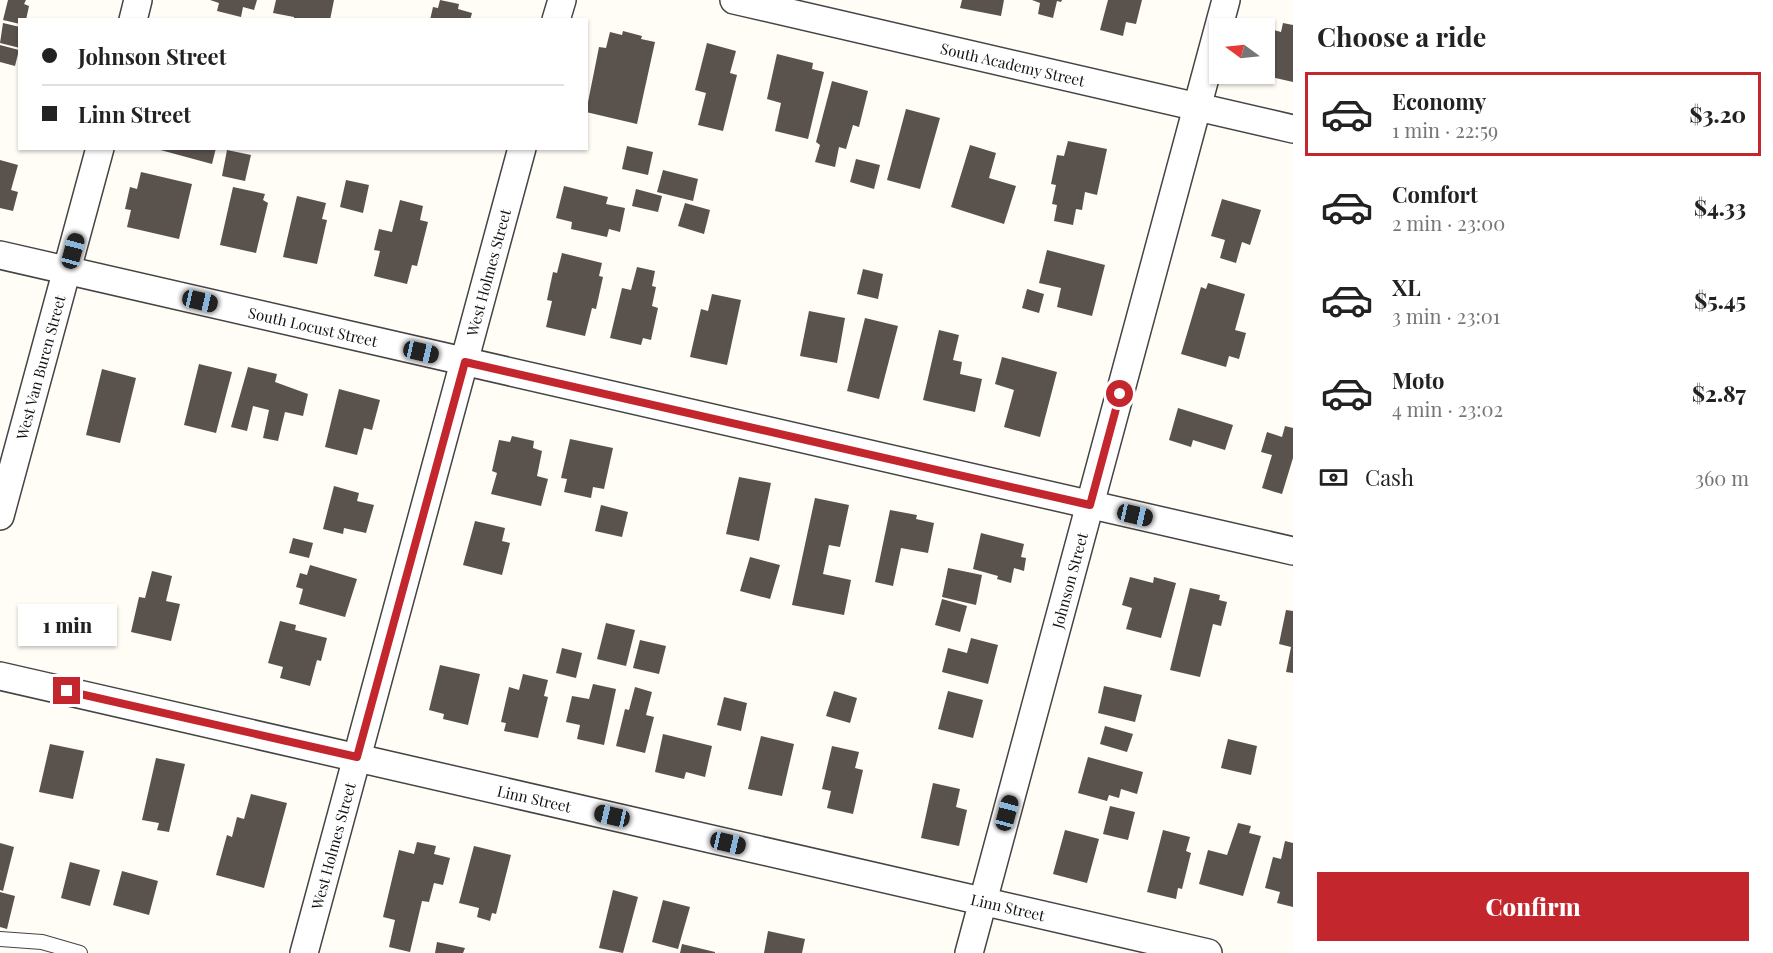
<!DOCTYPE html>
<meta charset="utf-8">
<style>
:root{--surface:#fff;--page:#f6f6f6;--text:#222;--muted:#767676;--line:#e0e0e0;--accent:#c4262e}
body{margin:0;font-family:"Playfair Display",serif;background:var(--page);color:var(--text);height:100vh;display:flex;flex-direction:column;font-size:22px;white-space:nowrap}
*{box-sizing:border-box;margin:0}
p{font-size:20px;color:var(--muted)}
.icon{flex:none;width:33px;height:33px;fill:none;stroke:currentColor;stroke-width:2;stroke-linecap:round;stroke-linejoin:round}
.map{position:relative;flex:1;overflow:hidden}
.sheet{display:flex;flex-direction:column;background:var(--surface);width:480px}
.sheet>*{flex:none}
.top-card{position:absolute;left:18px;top:18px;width:570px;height:132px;border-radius:0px;box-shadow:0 2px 4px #0004;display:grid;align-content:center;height:132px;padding:0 24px;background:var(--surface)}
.needle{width:39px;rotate:285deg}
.controls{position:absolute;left:1209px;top:18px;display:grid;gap:12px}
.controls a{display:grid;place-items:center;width:66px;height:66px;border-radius:0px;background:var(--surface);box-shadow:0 2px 4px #0004;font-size:30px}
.end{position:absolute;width:27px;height:27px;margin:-14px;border:8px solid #c4262e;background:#fff;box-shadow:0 0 0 3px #fff}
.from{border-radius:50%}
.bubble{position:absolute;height:42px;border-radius:0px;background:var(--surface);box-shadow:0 2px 4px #0004;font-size:20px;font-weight:800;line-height:42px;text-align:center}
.car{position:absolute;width:18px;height:36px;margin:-18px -9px;border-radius:8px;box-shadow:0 0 4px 2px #0007;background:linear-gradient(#222 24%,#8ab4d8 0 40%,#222 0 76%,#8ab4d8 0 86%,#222 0)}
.top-card b{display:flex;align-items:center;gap:21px;height:57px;font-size:22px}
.top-card b+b{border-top:2px solid var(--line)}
.top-card i{width:15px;height:15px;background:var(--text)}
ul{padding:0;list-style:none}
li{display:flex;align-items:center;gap:18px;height:84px;margin:0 12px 9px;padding:0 12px;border:3px solid transparent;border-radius:0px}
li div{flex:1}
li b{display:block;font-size:22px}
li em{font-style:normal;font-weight:800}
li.on{border-color:var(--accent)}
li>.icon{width:54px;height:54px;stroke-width:1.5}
h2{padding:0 24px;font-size:27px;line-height:72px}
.pay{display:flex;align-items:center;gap:15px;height:66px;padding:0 24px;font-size:22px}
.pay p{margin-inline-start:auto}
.action{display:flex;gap:12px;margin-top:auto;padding:12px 24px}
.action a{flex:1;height:69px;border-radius:0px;background:var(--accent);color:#fff;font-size:24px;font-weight:800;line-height:69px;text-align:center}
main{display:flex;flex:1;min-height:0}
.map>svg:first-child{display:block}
.building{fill:#5a524d}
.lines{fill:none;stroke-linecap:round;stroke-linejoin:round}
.lane-casing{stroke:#444;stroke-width:16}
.street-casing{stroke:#444;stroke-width:30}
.lane{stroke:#fff;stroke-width:14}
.street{stroke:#fff;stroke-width:27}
.route{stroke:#c4262e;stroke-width:8}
.labels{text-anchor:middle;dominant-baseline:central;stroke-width:6;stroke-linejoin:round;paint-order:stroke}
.street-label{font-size:15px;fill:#111;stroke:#fff}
</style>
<main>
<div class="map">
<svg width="1293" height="953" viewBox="0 0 1293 953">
<rect width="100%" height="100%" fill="#fffdf5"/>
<!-- building -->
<path class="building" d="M8,0h18l-2,4 5,2 -3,14h-6v4l-17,-4z
M210,0h47l-3,10 -11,-3 -2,10 -24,-6 2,-8z
M276,0h58l-4,20h-36v-3l-21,-4z
M440,0l19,4 -1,5 14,4 -2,7h-40l3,-13 5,1z
M962,0h42l-3,16 -41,-8z
M1032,0h30l-1,2 -4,-1 -4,17 -15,-4 2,-11z
M1108,0h34l-6,24 -10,-2 -3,14 -23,-6z
M3,23l17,4v21l-20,-5z
M1283,23l10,2v57l-26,-6 7,-29 -8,-1 4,-17 11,3z
M623,31l19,5 -1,3 14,3 -18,82 -51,-12 13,-65 7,1 4,-16 12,3z
M707,43l29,8 -6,22 7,2 -14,56 -25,-6 8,-32 -11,-3z
M0,45l19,5 -4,16 -15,-4z
M777,54l36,9 -1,6 12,3 -16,67 -33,-8 6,-28 -14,-4z
M832,81l36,10 -9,36 -6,-2 -7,24 -7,-2 -4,20 -20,-5 5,-17 -4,-3z
M906,109l34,9 -20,71 -33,-9z
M1068,141l39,8 -10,46 -12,-3 -3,18 -6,-1 -3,16 -19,-4 3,-16 -5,-1 4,-19 -5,-1 6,-29 7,1z
M970,145l26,8 -7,25 27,8 -12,38 -53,-17z
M627,146l26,6 -5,23 -26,-6z
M153,148h63l-4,16z
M227,150l24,5 -6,26 -23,-5z
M856,159l24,6 -6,24 -24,-7z
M0,160l18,5 -7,25 7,2 -5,19 -13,-3z
M663,170l35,9 -5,22 -36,-9z
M141,172l51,12 -13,55 -52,-12 4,-17 -6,-1 5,-22 7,2z
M346,180l23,5 -6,28 -23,-6z
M564,186l44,11 -2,7 19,4 -5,24 -11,-3 -2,8 -36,-8 1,-7 -16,-4z
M233,187l32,7 -2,6 5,3 -12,50 -36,-8z
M636,189l26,7 -4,16 -26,-6z
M297,196l29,7 -4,16 5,1 -10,44 -34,-7z
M1222,199l39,11 -11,35 -8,-3 -6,21 -16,-5 5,-18 -14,-4z
M400,200l23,6 -3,14 8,2 -11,44 -5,-1 -5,19 -33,-8 6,-25 -6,-1 5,-21 13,3z
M685,203l25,7 -6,24 -26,-8z
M1047,250l58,15 -13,51 -35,-9 4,-19 -22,-5z
M562,253l40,10 -3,13 4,1 -7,32 -4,-1 -7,28 -39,-9 6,-26 -5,-1 6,-28 4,1z
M637,267l18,4 -3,15 4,1 -4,19 6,2 -7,32 -8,-2 -2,7 -31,-7 12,-50 9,2z
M863,269l20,5 -5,25 -21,-5z
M1208,283l37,11 -10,36 11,3 -7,26 -10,-3 -3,11 -45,-13 20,-67 5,2z
M1027,289l17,5 -5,19 -17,-5z
M712,294l29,6 -14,65 -37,-8 11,-48 7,2z
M809,311l36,7 -8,45 -37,-7z
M865,318l33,8 -19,73 -32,-8z
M939,330l20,5 -6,25 9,2 -2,12 22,5 -7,33 -52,-12z
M1002,357l55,15 -17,65 -36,-10 10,-37 -19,-6z
M199,364l33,8 -16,61 -32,-8z
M248,367l29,7 -2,8 33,12 -5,22 -18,-4 -7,29 -15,-3 6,-28 -16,-4 -6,25 -16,-4z
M102,369l34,9 -16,65 -34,-8z
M339,389l41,11 -8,30 -8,-2 -7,27 -32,-8z
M1178,408l55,17 -8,25 -32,-10 -2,7 -22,-7z
M1285,426l8,2v30l-11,36 -20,-6 10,-33 -11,-3 6,-20 15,5z
M512,436l22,5 -1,7 9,3 -5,25 11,3 -7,27 -50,-12 6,-21 -5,-2 7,-31 11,2z
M570,439l43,9 -9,41 -11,-2 -2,11 -27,-6 3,-13 -6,-1z
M739,477l32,6 -12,58 -33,-7z
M334,486l25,7 -2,8 17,4 -8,28 -22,-5 -1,6 -20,-5z
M815,498l34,7 -9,42 -11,-2 -6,29 28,6 -7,35 -52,-10z
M601,505l27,7 -6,25 -27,-6z
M890,510l27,5 -1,4 18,4 -6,30 -27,-5 -8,38 -18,-4z
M475,521l30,7 -3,13 8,2 -8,32 -39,-10z
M981,533l43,11 -3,13 5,1 -2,13 -10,-3 -3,15 -14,-4 1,-3 -25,-7z
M293,538l20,5 -4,15 -20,-5z
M750,557l30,8 -10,34 -30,-8z
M310,565l47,14 -12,38 -46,-13 4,-15 -7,-2 4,-14 7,2z
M948,568l34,7 -6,30 -34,-8z
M152,571l20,5 -6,25 14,3 -9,37 -40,-9 8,-35 6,1z
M1130,577l23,6 1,-6 22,6 -15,55 -35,-9 6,-21 -10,-3z
M1190,588l30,7 -1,5 8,2 -6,24 -8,-2 -13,53 -30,-7z
M942,599l25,7 -7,26 -25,-7z
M1286,610l7,1v62l-7,-1 5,-25 -12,-3z
M280,621l16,4 -1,5 32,8 -6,23 -4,-1 -7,26 -30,-8 3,-11 -15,-4z
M606,623l29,7 -9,36 -29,-7z
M971,638l27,7 -10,39 -46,-12 6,-24 19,5z
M640,640l26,6 -7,28 -26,-6z
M562,648l20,5 -6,25 -20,-5z
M440,665l40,9 -12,51 -25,-6 1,-5 -15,-4z
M523,674l25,6 -4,16 4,1 -10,41 -34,-7 2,-8 -5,-1 8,-35 10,3z
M593,684l23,5 -12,56 -27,-6 3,-14 -14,-3 6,-26 17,3z
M1104,686l38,9 -7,27 -37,-9z
M635,687l17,5 -6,23 8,2 -9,36 -29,-7 9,-37 4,1z
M834,691l23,7 -7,25 -24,-7z
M948,691l35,9 -10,38 -35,-9z
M724,697l23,6 -6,28 -24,-6z
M1105,726l28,8 -6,18 -27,-8z
M663,734l49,12 -7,31 -19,-5 -2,7 -29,-7z
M761,736l33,8 -12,52 -34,-7z
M1228,739l29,7 -6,29 -30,-7z
M50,744l34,7 -11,48 -34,-7z
M832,746l27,6 -4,16 8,2 -10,44 -26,-6 4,-17 -9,-2z
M1088,757l55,15 -6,22 -16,-5 -2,9 -10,-3 -2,6 -29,-8z
M156,758l29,6 -16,68 -12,-2 2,-7 -17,-3z
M933,783l27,6 -4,18 11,3 -8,36 -38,-8z
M251,794l36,9 -23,85 -48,-13 11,-40 5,2 5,-20 7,2z
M1110,806l25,6 -7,28 -25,-6z
M1238,823l13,3 -2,7 12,3 -18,60 -44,-12 9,-34 19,5z
M1065,830l34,9 -12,44 -34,-9z
M1163,830l27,7 -4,14 5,2 -9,36 -4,-1 -2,11 -29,-7z
M1285,841l8,2v64l-16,-4 3,-11 -15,-4 8,-31 8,2z
M417,842l19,4 -2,8 16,4 -7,27 -9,-2 -5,19 -7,-1 -12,51 -21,-5 6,-27 -12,-3 16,-67 15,4z
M0,843l14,4 -11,44 -3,-1z
M474,846l37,9 -15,59 -4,-1 -2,8 -13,-4 2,-9 -20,-5z
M70,862l30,8 -10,36 -29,-8z
M122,871l36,10 -9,34 -36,-10z
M613,890l25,7 -15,56 -24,-5z
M0,892l15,4 -8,33 -7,-2z
M663,900l27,7 -12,42 -26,-7z
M768,931l37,8 -3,14h-38z
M437,942l28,6 -2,5h-28z
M682,944l33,8v1h-35z"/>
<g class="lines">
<!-- lane casing -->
<g class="lane-casing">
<path id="lane" d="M0,939l42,3 38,11"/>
</g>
<!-- street casing -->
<g class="street-casing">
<g id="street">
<path id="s1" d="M734,0l559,129"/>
<path d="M133,20l5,-20"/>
<path d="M556,20l6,-20"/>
<path id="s2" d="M0,255l1293,296"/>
<path id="s3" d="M0,516l100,-368"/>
<path id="s4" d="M0,676l1208,277"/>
<path id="s5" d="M304,953l218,-805"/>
<path id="s6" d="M969,953l257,-953"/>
</g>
</g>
<!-- lane -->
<use href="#lane" class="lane"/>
<!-- street -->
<use href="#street" class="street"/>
</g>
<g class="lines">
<!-- route -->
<path class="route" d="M67,691l290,66 108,-395 625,143 30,-111"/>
</g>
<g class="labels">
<!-- street labels -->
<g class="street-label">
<text stroke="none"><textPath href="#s1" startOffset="286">South Academy Street</textPath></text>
<text stroke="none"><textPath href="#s5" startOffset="705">West Holmes Street</textPath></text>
<text stroke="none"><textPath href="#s2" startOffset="321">South Locust Street</textPath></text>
<text stroke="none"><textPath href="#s3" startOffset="154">West Van Buren Street</textPath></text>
<text stroke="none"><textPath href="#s6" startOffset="386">Johnson Street</textPath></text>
<text stroke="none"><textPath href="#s4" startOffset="548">Linn Street</textPath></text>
<text stroke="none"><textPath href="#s5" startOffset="111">West Holmes Street</textPath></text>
<text stroke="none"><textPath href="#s4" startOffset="1034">Linn Street</textPath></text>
</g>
</g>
</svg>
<div class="controls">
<a><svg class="needle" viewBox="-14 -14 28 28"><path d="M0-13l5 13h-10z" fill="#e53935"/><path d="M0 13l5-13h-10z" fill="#767676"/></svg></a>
</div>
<i class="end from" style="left:1120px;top:394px"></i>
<i class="end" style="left:67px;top:691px"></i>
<div class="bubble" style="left:18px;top:604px;width:99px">1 min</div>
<i class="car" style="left:73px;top:251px;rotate:15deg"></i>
<i class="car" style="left:200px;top:301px;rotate:103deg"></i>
<i class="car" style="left:421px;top:352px;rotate:103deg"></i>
<i class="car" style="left:1135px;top:515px;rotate:103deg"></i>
<i class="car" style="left:1007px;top:813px;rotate:15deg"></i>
<i class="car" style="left:612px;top:816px;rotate:283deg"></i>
<i class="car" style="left:728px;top:843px;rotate:103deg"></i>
<div class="top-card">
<b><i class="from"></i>Johnson Street</b>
<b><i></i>Linn Street</b>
</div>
</div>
<section class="sheet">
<h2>Choose a ride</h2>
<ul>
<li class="on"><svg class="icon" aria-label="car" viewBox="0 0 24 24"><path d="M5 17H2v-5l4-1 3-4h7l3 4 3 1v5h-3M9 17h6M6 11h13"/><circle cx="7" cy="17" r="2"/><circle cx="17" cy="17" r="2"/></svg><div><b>Economy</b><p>1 min · 22:59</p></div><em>$3.20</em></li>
<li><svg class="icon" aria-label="car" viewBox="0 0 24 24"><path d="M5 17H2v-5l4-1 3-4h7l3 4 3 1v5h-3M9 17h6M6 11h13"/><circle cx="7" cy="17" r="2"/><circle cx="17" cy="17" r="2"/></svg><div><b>Comfort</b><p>2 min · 23:00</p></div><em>$4.33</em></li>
<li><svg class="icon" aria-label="car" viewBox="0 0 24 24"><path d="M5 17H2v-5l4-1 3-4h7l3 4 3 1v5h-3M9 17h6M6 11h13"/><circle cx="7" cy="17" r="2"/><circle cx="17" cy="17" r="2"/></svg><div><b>XL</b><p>3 min · 23:01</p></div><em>$5.45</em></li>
<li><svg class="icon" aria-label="car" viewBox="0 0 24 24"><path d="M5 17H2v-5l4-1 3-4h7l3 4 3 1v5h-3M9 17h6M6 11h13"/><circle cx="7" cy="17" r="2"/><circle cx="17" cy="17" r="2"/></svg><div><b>Moto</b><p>4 min · 23:02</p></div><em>$2.87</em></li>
</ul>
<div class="pay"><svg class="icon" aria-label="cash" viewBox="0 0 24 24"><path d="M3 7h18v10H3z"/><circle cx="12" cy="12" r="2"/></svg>Cash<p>360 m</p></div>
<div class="action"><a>Confirm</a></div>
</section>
</main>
